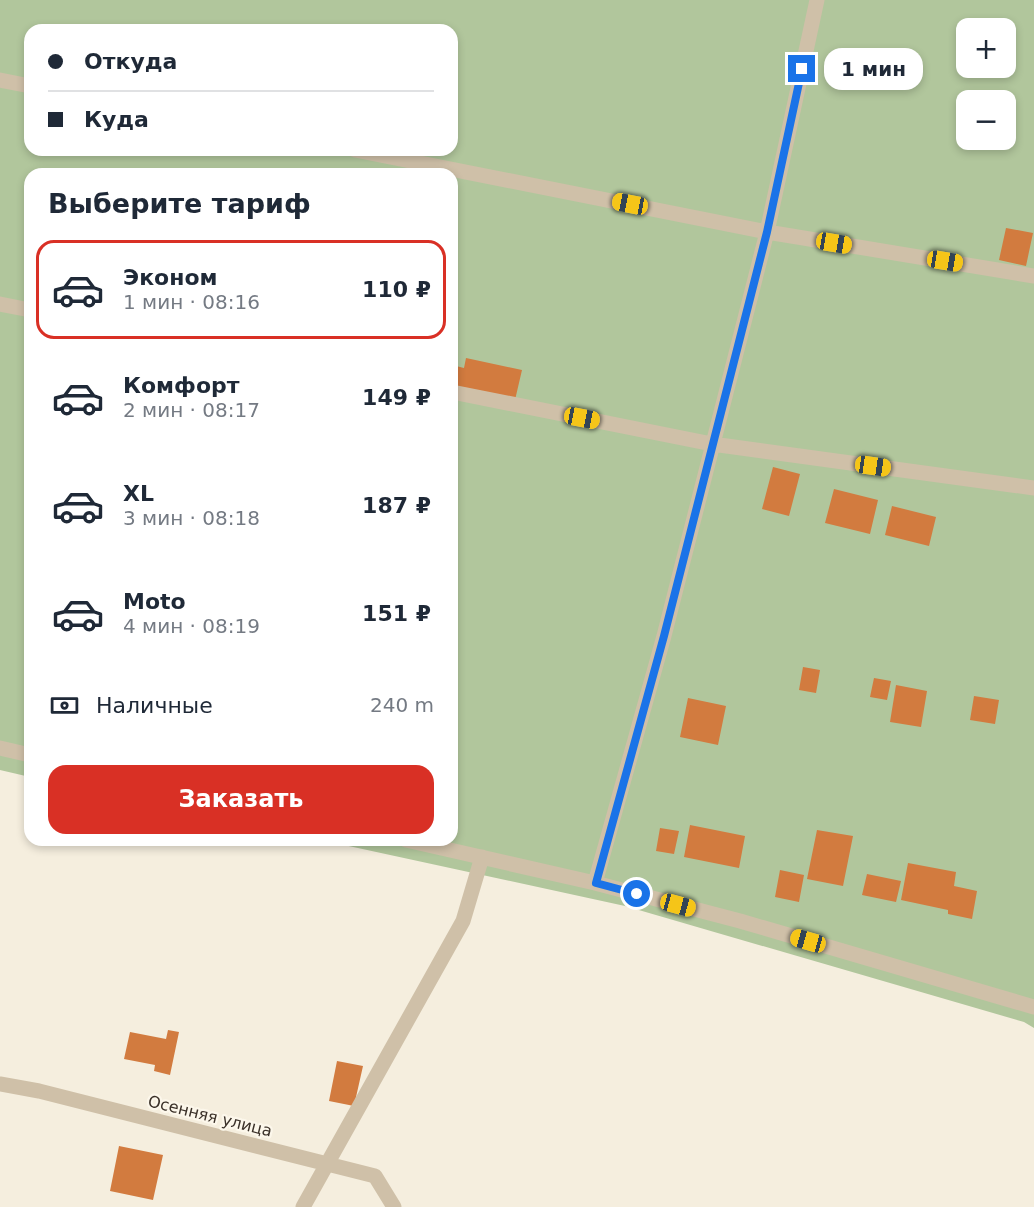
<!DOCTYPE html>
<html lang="ru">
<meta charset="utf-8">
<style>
:root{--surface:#fff;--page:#f6f6f7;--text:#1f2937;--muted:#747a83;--line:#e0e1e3;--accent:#d93025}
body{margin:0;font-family:"DejaVu Sans",sans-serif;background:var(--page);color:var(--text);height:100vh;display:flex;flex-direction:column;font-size:22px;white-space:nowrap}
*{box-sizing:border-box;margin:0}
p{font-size:20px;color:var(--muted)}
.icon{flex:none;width:33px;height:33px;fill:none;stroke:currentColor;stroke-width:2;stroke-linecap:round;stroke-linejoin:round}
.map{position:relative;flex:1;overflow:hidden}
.sheet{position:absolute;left:24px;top:168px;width:434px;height:678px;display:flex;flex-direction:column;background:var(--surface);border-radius:18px;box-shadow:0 3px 9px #0003}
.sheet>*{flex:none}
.hud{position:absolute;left:24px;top:24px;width:434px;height:132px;border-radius:18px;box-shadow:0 3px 9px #0003;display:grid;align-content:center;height:132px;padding:0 24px;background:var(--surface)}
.tools{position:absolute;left:956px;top:18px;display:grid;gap:12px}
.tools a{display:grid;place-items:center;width:60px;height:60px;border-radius:12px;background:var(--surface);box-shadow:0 3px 9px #0003;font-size:30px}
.end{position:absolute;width:27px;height:27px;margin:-14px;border:8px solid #1a73e8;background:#fff;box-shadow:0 0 0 3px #fff}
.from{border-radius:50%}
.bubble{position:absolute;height:42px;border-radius:18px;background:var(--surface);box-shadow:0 3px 9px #0003;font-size:20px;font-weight:700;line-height:42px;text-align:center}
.car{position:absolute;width:18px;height:36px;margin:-18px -9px;border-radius:8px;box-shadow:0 0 4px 2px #0007;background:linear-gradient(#f5c518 24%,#345 0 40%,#f5c518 0 76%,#345 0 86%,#f5c518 0)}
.hud b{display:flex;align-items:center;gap:21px;height:57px;font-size:22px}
.hud b+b{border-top:2px solid var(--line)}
.hud i{width:15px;height:15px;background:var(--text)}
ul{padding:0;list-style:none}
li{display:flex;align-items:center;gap:18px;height:99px;margin:0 12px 9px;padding:0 12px;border:3px solid transparent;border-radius:18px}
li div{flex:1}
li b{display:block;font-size:22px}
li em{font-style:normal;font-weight:700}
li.on{border-color:var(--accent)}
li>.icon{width:54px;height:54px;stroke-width:1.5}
h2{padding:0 24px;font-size:27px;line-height:72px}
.pay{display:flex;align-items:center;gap:15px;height:66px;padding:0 24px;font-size:22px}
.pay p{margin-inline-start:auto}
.action{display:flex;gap:12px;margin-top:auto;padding:12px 24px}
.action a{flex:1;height:69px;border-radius:18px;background:var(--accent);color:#fff;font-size:24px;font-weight:700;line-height:69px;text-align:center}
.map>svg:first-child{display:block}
.green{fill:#b1c69c;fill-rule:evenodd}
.building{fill:#d27b3f}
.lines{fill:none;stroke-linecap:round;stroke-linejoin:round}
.minor{stroke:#cfc0a8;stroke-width:15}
.route{stroke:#1a73e8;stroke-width:8}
.labels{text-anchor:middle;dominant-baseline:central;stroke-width:4.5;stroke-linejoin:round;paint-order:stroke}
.street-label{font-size:16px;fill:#3b3129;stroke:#fcf7eb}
</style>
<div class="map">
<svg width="1034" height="1207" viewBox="0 0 1034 1207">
<rect width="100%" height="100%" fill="#f5eede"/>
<!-- green -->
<path class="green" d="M0,0h1034v1028l-10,-6 -399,-116 -304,-66h131v-666h-422v603l-30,-7zM966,28h39v40h-39zM30,30h422v120h-422zM966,100h39v40h-39z"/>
<!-- building -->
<path class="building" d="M1006,228l27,5 -7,33 -27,-6z
M466,358l56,12 -7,30 -63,-15v-20l12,3z
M773,467l27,7 -11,42 -27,-7z
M834,489l44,11 -8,34 -45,-11z
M892,506l44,11 -7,29 -44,-11z
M803,667l17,3 -4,23 -17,-3z
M874,678l17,3 -4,19 -17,-3z
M896,685l31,6 -6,36 -31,-5z
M974,696l25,4 -4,24 -25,-4z
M688,698l38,8 -8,39 -38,-8z
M690,825l55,11 -6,32 -55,-11z
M660,828l19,3 -5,23 -18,-3z
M817,830l36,6 -10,50 -36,-7z
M908,863l48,9 -2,14 23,5 -5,28 -24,-5v-4l-47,-10z
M780,870l24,5 -5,27 -24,-5z
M867,874l34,7 -5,21 -34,-7z
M168,1030l11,2 -9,43 -16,-4 1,-6 -31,-6 6,-27 36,7z
M337,1061l26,5 -9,40 -25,-5z
M119,1146l44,9 -10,45 -43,-9z"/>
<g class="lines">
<!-- minor -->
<path class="minor" d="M0,80l30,6
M355,150l412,82 267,44
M0,304l30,6
M452,392l260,52 322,44
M0,748l30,7
M406,840l189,43 145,38 294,86
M595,883l69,-247 103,-404 50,-232
M0,1084l39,7 336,85 19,31
M303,1207l160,-286 19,-64"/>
</g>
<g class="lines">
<!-- route -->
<path class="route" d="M637,894l-41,-11 68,-247 103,-404 35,-163"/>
</g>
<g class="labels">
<!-- street labels -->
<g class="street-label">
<text transform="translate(210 1116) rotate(14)">Осенняя улица</text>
</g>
</g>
</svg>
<div class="tools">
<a>+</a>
<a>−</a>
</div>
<i class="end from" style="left:637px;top:894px"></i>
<i class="end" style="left:802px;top:69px"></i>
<div class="bubble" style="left:824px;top:48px;width:99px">1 мин</div>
<i class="car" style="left:630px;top:204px;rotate:281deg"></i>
<i class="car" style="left:834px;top:243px;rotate:100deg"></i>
<i class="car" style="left:945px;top:261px;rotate:99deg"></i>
<i class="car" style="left:582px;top:418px;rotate:101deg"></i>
<i class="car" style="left:873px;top:466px;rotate:98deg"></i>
<i class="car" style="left:678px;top:905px;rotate:105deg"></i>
<i class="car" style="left:808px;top:941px;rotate:286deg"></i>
<div class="hud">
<b><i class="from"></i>Откуда</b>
<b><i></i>Куда</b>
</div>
<section class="sheet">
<h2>Выберите тариф</h2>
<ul>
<li class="on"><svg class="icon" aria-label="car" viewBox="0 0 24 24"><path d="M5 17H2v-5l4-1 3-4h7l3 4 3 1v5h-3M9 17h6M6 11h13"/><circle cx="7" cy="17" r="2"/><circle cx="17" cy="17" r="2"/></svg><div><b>Эконом</b><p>1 мин · 08:16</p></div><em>110 ₽</em></li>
<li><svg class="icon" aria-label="car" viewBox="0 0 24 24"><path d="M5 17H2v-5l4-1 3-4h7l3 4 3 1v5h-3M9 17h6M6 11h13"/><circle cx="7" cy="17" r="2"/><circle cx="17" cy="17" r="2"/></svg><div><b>Комфорт</b><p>2 мин · 08:17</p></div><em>149 ₽</em></li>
<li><svg class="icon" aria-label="car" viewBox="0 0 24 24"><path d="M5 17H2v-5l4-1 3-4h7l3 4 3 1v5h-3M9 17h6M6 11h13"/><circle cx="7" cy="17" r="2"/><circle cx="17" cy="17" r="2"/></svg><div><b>XL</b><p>3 мин · 08:18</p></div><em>187 ₽</em></li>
<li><svg class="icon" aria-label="car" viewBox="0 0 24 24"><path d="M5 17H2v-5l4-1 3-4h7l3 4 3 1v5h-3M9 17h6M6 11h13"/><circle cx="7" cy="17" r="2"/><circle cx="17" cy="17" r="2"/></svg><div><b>Moto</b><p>4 мин · 08:19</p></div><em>151 ₽</em></li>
</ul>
<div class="pay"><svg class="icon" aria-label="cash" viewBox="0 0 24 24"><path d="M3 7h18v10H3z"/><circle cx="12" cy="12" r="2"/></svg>Наличные<p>240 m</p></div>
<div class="action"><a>Заказать</a></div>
</section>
</div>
